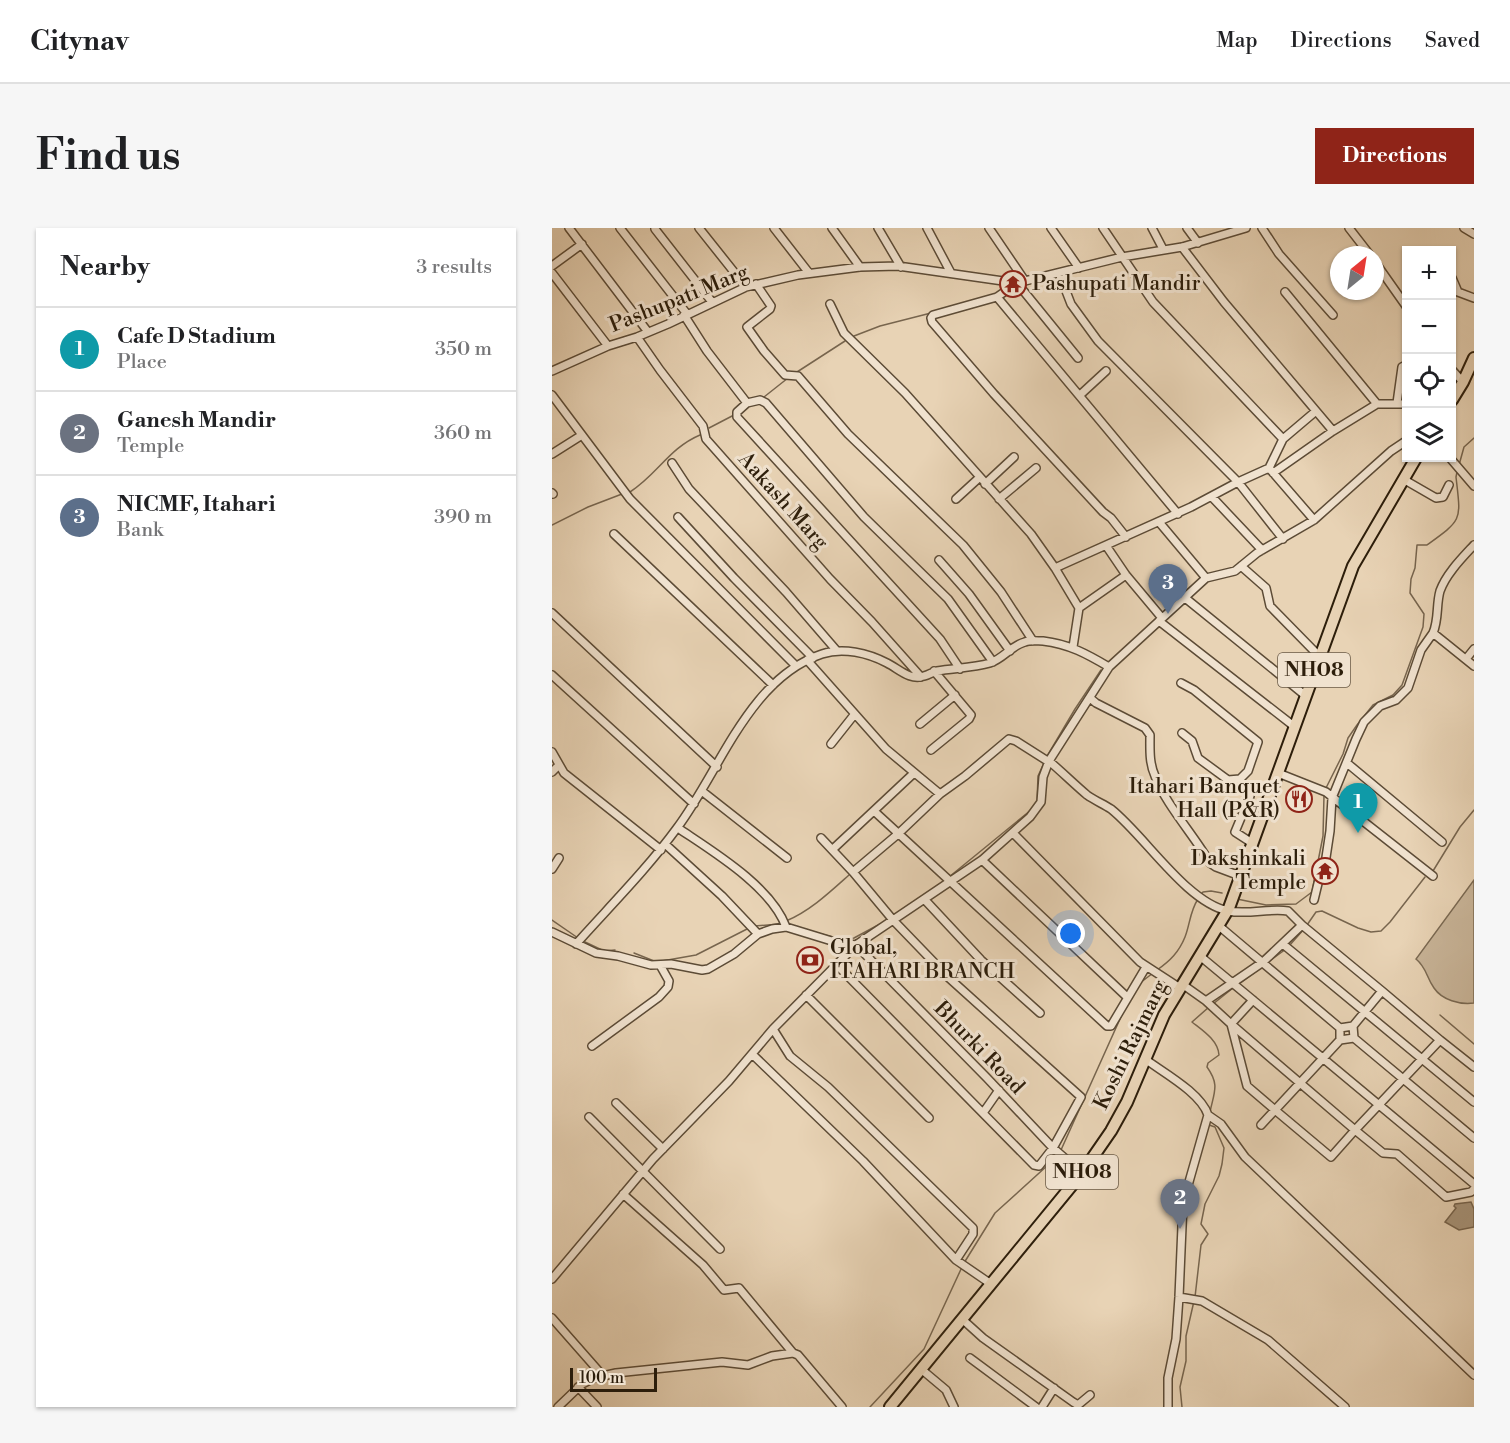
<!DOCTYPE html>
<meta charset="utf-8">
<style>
body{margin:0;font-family:"Libre Bodoni",serif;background:#f6f6f6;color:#202124}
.controls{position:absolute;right:18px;top:18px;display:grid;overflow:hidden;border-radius:0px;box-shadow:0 2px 4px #0004}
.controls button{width:54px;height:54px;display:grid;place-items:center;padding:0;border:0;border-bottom:2px solid #e0e0e0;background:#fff;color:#202124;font:30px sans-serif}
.compass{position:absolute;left:778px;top:18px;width:54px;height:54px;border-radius:50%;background:#fff;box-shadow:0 2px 4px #0004;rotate:30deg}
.scale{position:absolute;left:18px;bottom:15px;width:87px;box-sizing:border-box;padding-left:6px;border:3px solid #2d1e0b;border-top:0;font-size:16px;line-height:21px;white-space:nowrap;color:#2d1e0b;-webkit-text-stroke:4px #f0e2cf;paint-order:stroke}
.you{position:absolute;left:519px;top:706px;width:21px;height:21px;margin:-15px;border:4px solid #fff;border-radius:50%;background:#1a73e8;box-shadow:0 0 0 9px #1a73e833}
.badge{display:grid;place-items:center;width:39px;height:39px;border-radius:50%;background:#8f2418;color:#fff;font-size:20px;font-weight:700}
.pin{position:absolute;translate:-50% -50px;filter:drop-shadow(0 2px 3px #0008)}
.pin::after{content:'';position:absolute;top:32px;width:21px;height:18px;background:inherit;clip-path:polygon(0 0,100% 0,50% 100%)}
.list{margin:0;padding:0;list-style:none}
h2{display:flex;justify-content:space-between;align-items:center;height:78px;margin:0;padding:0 24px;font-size:26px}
h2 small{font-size:20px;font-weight:400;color:#757577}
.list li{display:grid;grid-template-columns:39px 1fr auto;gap:18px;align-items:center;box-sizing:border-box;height:84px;padding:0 24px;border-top:2px solid #e0e0e0}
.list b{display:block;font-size:22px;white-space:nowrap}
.list p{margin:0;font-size:20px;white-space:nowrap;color:#757577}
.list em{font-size:20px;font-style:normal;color:#757577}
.icon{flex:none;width:33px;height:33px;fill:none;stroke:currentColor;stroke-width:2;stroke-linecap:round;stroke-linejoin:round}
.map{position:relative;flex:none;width:922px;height:1179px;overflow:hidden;border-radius:0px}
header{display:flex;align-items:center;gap:36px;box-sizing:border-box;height:84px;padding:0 30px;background:#fff;border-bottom:2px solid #e0e0e0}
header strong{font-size:28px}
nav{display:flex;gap:33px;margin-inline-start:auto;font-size:21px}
.intro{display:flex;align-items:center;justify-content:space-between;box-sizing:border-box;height:144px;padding:0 36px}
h1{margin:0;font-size:42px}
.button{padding:15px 27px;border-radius:0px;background:#8f2418;color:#fff;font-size:21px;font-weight:700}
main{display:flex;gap:36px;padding:0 36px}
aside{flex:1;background:#fff;border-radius:0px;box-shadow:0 2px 4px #0004}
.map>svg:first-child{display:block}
</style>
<header>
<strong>Citynav</strong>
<nav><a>Map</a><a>Directions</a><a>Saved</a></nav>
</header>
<div class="intro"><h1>Find us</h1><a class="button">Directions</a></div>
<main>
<aside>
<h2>Nearby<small>3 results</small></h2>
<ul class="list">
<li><span class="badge" style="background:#0f9aa8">1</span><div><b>Cafe D Stadium</b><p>Place</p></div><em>350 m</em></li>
<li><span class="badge" style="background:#6b7280">2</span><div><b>Ganesh Mandir</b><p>Temple</p></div><em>360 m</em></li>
<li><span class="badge" style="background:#5c6f8a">3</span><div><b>NICMF, Itahari</b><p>Bank</p></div><em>390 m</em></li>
</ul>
</aside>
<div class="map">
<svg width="922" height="1179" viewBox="0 0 922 1179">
<rect width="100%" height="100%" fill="#e8d3b5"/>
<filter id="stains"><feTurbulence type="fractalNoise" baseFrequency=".00333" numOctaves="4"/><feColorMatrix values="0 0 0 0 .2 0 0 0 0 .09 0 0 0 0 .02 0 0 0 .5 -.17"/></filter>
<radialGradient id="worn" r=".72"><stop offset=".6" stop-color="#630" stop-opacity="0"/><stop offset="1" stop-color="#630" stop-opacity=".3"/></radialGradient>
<!-- green -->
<path fill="#c8b498" stroke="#7a6952" stroke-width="1.5" d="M922 652V775C908 777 890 772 882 760 874 749 875 740 864 731Z"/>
<!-- water -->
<path fill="#a8957b" stroke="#77654e" stroke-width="1.5" d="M919 974 922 981V999L907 1002 893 994 904 980 902 978 903 976Z"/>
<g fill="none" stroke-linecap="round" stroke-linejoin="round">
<!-- stream -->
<path stroke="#77654e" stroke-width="1.5" d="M302 108 328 98 379 85
M245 144 293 113
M212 169 236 150
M157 200 182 187
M907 237 912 219 922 210
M78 264C105 247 117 220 148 207
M0 297 36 279 70 266
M494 530 523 481 549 442
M773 562 791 526 796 510 805 497 821 477 841 467 850 457 871 399 872 386 858 365 859 351 863 340 865 317H875C911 291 909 293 904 249L905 244
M485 574 486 548 492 535
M881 643 908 599 922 582
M397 649 479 582
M376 664 390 655
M648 667 651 664 659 663 670 665
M685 671 714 677 744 676 760 664 771 608 772 567
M0 692 26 710
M234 693C258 683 278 664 297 647
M755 697 764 684 770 683 806 700 819 704 829 703 838 694 873 649
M202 698 228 696
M258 703 288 711
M292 712 302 710 328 696
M33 714 52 723 63 722
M737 718 752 701
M82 725 102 733
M110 733 144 727 197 700
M716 734 734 721
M605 742C618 733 627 724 633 709 638 696 638 683 646 671
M588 755 601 745
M687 756 710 739
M661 776 681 760
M657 779 640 794C650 802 666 812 667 827L656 835 655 839C668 857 662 864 658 884
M888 787 922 816
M509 922 572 782
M412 1035 443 985 507 927
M643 1069 649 1017 656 1006 649 996 653 976 667 948 670 936 672 920 663 899 657 897
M318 1179 372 1121 410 1039
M630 1179 628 1159 634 1133V1108L642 1073"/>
<defs>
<path id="minor" d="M17 0 96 104
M68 0 135 86
M147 0 194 59
M222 0 257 45
M280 0 308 39
M326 0 349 39
M375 0 399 45
M437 0 473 53
M499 0 527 40
M551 0 601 74 731 211 764 183
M600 0 611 21
M635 0 646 15
M710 0 727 26 781 87
M797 0 818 27
M912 0 922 6
M103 1 160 74
M630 19 672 74 781 203
M823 34 854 78
M0 38 30 16
M0 45 56 118
M507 45 519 76 546 113 686 254 731 311
M900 50 906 64 922 70
M204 56 219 78 218 81 195 99 212 123 233 147 246 148 296 206 411 317 449 364 481 413
M733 64 825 176
M445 69 626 286
M278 76 292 105 353 165 387 203 479 306 503 340 527 380 521 419
M132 87 155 123 195 175 208 172 214 175 312 289 396 371 441 434
M85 109 108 142 151 198 154 211 278 351 320 394 369 449
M526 130 465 55 445 69 381 87 379 90 380 94 442 166 551 284 559 290 574 309
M900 142 911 154
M0 143 56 118 85 109 116 96 194 59 246 47 308 39 346 38 465 55 570 29 630 19 694 0
M0 167 78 271 243 437
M528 167 554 143
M195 175 185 184V189L388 411 408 441
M845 175 850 139 854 137
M731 211 717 240 762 292
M0 226 30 207
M898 230 922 258
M120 235 137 261 234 364 285 423
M721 245 781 203 825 176H854
M851 251 884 270 891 269 897 257
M433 256 462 229
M0 265 1 266
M660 269 710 322
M404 271 428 249
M447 271 484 240
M126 289 182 350 261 430
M607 294 654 350
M62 306 221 457
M555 319 574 347 610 390
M387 332 417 366 458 423
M689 338 714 360 718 378 767 428
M503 340 639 279 686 254 717 240
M632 369 754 468
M527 380 574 347
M0 385 165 539
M607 393 743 499
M881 405C887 391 884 377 888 363 894 346 910 330 922 317
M914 431 922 421
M255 432 334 521 388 566 413 548 457 511 464 513 497 534
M0 447 142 576
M629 455 642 462 706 514 696 543 688 551
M538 470 544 475 593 500 598 507C598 521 597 535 603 548 614 577 642 607 658 635L664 639 688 648
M368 496 403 467
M630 505 640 513 646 530 676 552 688 551 698 568 683 604 700 615
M279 516 302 487
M379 522 417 491 419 487 382 443
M0 524 12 545 109 622
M497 533C510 544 522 556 535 567 542 572 551 576 559 581 593 608 634 674 676 683 696 687 717 680 736 683L750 697
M795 535 890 614
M0 544 7 537
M726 545 774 564 881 648
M151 564 235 630
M322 583 555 798H559L594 739
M126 600C160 623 219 658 234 699
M461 605 588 734 628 760
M269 610 301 644 341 692 397 750 529 869 501 920 487 938 482 937 285 737
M113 616 170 668 206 706
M281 621 362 545
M430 632 575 769
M0 641 7 630
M301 644 346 606 388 566
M373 672 429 732 488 785
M762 672 769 643 773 636 778 603 780 570 804 511 812 494 828 478 844 472 856 460 869 422 881 405 922 438
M667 698 788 800
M0 704 44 725 66 728 99 737 119 736 150 742 156 741 182 726 206 706 220 701 234 699 283 714 304 717 435 850 501 920 530 945
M24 716C58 678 95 641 125 600 168 543 197 450 270 426 291 419 316 425 335 435 347 441 358 453 372 448 377 447 380 444 385 443 402 440 421 440 438 435 451 431 460 417 473 414 478 412 485 413 491 413 517 416 535 426 557 439
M732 717 922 874
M648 728 922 956
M630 756 654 773 679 796 695 858 723 882 788 812 802 810 922 910
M254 767 377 890
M701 772 679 796 803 902 779 929 723 882 709 897
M654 773 711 734 750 697 830 763
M801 798 830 763 888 812
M221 801 238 828 276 859 421 1000V1006L404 1032
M788 812V800L801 798 802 810
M40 818 107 769 116 759 117 753 108 737
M200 826 311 933 404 1032 439 1056
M593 831C612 845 649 865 656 887L631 975 627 1069 624 1111 616 1150V1179
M922 839 888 812 803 902 831 925 845 926 894 969 919 964 922 961
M64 875 111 921
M431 885 447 862
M656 887 669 896 693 929 922 1147
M37 889 168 1021
M71 966 151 1037 172 1062 187 1060 241 1125
M0 1051 101 931 177 853 221 801 304 717 430 632 478 589 489 574 491 549 497 533 557 439 654 350 683 343 705 325 762 292 839 223 854 213
M627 1069 650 1073 716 1112 793 1179
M0 1090 51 1148
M410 1091 431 1110 521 1174 526 1177 538 1167
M418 1130 484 1179
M369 1141 394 1162 402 1179
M26 1159 45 1179
M6 1179 30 1156 42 1150 64 1145 170 1134 196 1137 220 1128 241 1125 246 1127 290 1179
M490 1179 502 1160"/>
<path id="primary" d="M900 172 911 154 922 130
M338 1179 530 945 559 903 575 874 612 787 677 680 801 338 864 230"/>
</defs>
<!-- minor casing -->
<use href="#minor" stroke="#5c4b36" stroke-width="10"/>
<!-- primary casing -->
<use href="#primary" stroke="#2d1e0b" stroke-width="14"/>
<!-- minor -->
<use href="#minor" stroke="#f0e2cf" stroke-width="7"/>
<!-- primary -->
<use href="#primary" stroke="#e8d3b5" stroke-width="10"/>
</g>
<!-- icons -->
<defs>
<symbol id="temple-ring" viewBox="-11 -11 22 22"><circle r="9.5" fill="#f0e2cf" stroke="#8f2418" stroke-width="1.5"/><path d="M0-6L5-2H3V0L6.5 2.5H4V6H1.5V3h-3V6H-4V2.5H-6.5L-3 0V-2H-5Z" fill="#8f2418"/></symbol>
<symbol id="restaurant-ring" viewBox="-11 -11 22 22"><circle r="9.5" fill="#f0e2cf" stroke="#8f2418" stroke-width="1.5"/><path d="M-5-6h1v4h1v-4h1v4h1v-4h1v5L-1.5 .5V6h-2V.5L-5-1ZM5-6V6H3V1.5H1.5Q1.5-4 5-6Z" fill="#8f2418"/></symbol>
<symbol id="bank-ring" viewBox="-11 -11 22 22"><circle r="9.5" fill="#f0e2cf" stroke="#8f2418" stroke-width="1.5"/><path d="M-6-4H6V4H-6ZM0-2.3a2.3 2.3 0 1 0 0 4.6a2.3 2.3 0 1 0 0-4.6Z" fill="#8f2418"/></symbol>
</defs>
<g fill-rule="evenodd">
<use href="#temple-ring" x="446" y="41" width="30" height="30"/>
<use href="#restaurant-ring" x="732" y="556" width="30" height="30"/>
<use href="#temple-ring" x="758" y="628" width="30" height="30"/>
<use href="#bank-ring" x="243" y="717" width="30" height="30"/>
</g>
<g text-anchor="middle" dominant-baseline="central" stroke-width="6" stroke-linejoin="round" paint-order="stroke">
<!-- shield labels -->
<g fill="#f0e2cf" stroke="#685946" stroke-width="1.5">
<rect x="726" y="425" width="72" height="34" rx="4.5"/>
<rect x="494" y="927" width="72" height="34" rx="4.5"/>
</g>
<g font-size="20" font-weight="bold" fill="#2d1e0b">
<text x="762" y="442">NH08</text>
<text x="530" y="944">NH08</text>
</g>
<!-- poi labels -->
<g font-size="21" fill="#2d1e0b" stroke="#f0e2cf" text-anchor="start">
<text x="480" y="56">Pashupati Mandir</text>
<text x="728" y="559" text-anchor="end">Itahari Banquet<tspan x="728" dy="24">Hall (P&amp;R)</tspan></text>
<text x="754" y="631" text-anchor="end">Dakshinkali<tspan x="754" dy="24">Temple</tspan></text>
<text x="278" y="720">Global,<tspan x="278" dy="24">ITAHARI BRANCH</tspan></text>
</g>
<!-- street labels -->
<g font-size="21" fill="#2d1e0b" stroke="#f0e2cf">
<text transform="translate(127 71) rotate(-22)">Pashupati Marg</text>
<text transform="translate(231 273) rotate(48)">Aakash Marg</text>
<text transform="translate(579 817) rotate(-64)">Koshi Rajmarg</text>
<text transform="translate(427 820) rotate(46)">Bhurki Road</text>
</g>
</g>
<rect width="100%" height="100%" filter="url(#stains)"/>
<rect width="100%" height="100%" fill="url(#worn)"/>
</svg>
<div class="controls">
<button>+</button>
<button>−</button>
<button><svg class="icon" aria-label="locate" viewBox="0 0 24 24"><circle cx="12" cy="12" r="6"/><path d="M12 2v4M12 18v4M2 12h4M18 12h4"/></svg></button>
<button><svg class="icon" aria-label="layers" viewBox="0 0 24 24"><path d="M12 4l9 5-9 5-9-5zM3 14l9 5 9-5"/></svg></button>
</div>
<svg class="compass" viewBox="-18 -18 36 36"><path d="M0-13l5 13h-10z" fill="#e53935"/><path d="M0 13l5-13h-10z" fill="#757577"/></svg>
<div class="scale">100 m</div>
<div class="you"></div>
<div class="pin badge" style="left:806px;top:605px;background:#0f9aa8">1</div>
<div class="pin badge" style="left:628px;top:1001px;background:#6b7280">2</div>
<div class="pin badge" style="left:616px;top:386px;background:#5c6f8a">3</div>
</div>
</main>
